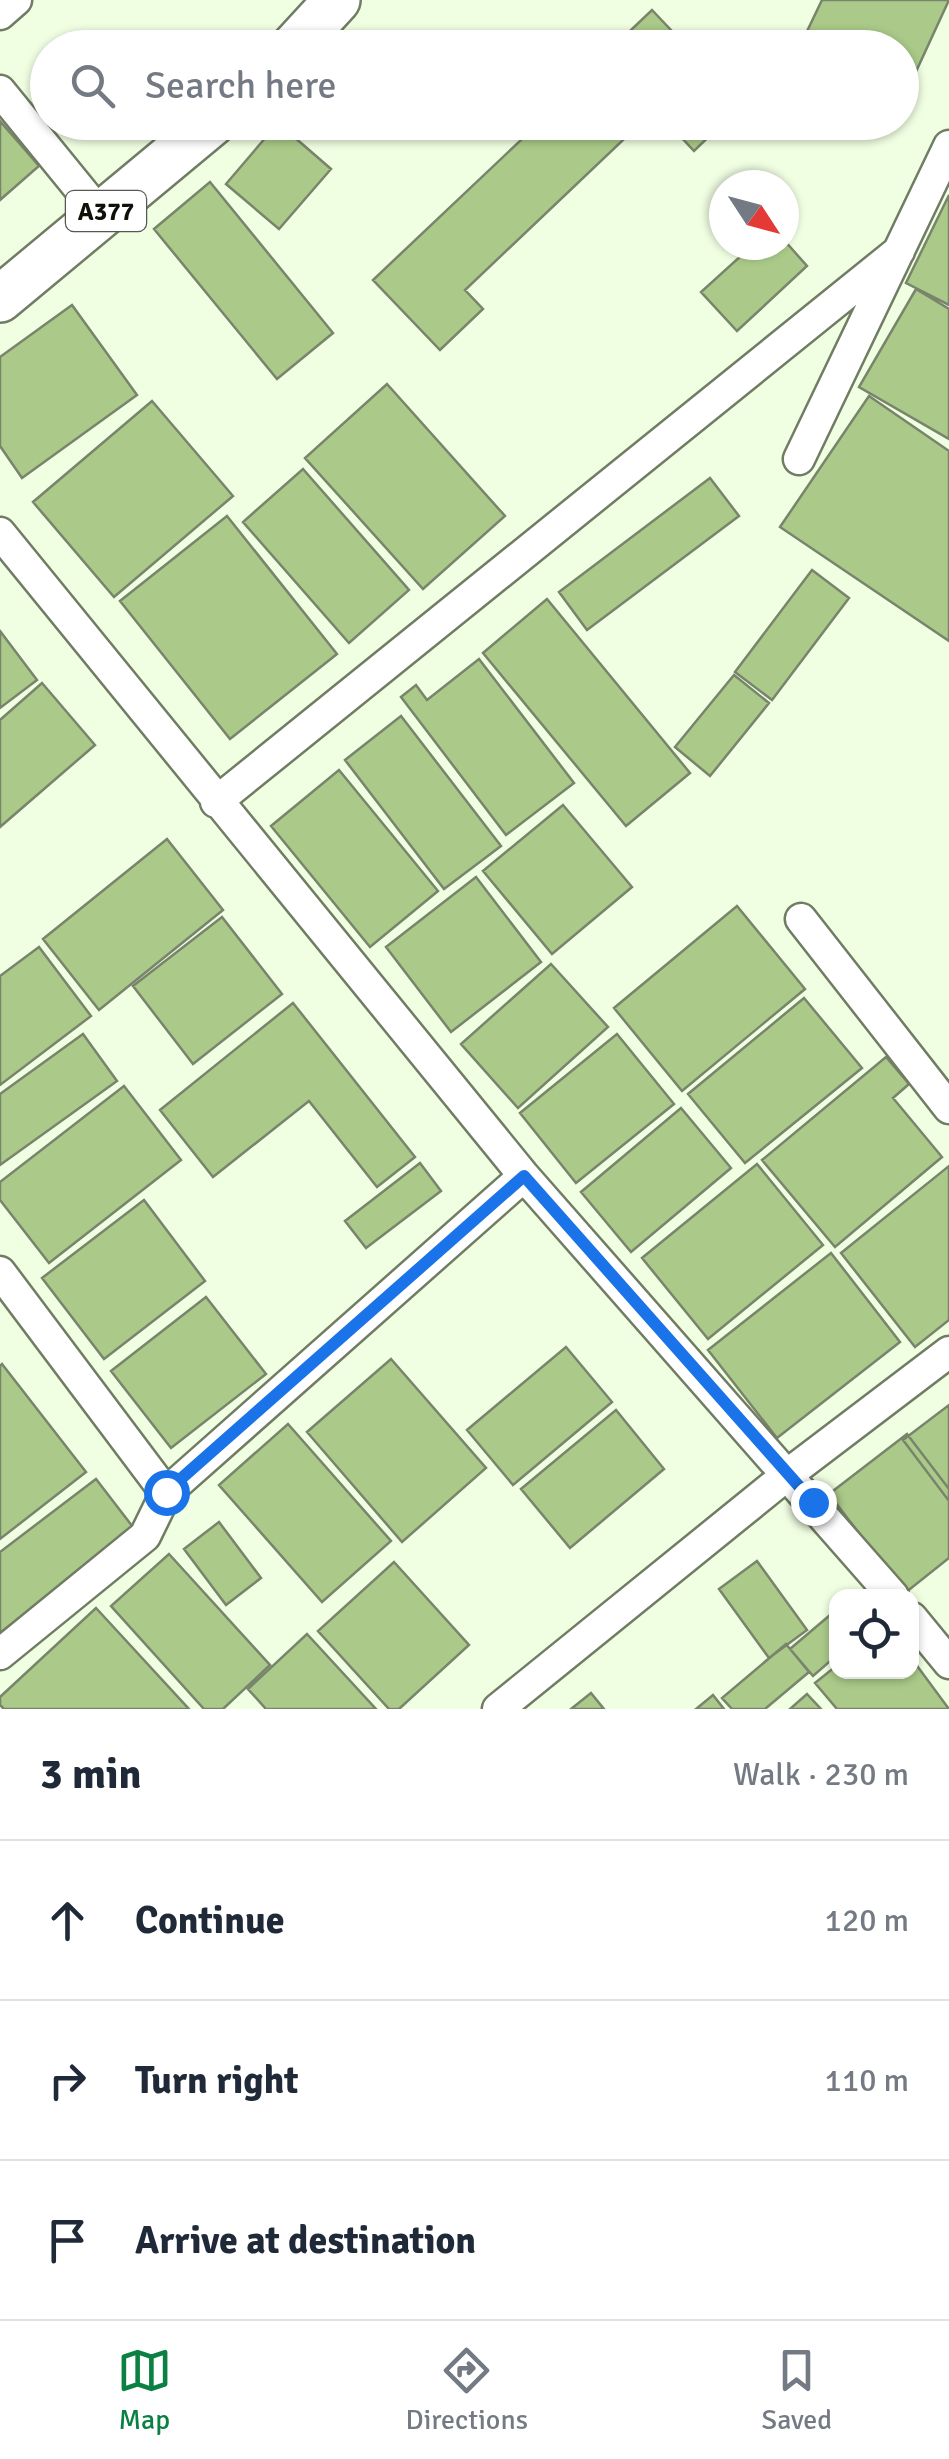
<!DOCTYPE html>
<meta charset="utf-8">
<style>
body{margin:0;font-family:Signika,sans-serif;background:#f2f2f3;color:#1f2937}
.controls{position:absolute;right:30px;bottom:30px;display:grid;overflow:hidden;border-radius:20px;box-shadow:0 2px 8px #0004}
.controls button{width:90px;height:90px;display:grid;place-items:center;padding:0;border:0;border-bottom:2px solid #e0e1e3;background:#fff;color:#1f2937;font:50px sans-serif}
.compass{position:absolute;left:709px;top:170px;width:90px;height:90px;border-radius:50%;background:#fff;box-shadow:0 2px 8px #0004;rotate:126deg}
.stop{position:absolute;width:30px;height:30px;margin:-22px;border:8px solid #1a73e8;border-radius:50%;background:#fff}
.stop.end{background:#1a73e8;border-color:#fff;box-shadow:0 2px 10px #0008}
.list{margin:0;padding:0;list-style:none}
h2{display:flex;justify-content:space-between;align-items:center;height:130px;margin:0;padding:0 40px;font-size:42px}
h2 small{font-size:32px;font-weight:400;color:#747a83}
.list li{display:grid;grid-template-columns:65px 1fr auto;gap:30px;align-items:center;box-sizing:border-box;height:160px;padding:0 40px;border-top:2px solid #e0e1e3}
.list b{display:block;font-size:38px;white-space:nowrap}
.list em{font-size:32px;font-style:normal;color:#747a83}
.icon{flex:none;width:55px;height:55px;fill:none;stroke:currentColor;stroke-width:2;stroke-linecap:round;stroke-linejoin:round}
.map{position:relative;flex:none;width:949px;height:1709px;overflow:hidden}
.search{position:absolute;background:#fff;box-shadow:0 2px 8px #0004;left:30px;right:30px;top:30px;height:110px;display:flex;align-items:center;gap:25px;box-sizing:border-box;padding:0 35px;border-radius:55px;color:#747a83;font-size:38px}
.sheet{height:610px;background:#fff}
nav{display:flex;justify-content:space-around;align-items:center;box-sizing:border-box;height:140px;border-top:2px solid #e0e1e3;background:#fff;font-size:28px;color:#747a83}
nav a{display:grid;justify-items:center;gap:5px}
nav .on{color:#0b8043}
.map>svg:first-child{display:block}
</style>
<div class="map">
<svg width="949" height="1709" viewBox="0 0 949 1709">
<rect width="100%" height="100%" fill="#f0fee2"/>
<!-- building -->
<path fill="#abca89" stroke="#78846b" stroke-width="2.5" d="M822 0H949L902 102V48H799Z
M652 10 688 48H612Z
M0 121 39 166 0 200Z
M540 122H642L465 290 483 309 440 350 373 280Z
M667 122H724L694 151Z
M278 123 331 169 279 229 226 184Z
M210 182 333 333 277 379 154 229Z
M949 195V305L906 283Z
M784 240 807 266 737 331 701 292 753 245H784Z
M916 289 949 309V439L859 387Z
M72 305 137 395 22 478 0 446V357Z
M387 384 505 516 423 589 305 458Z
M869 396 949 451V641L780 527Z
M152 401 233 496 114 597 33 502Z
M303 469 409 590 349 643 243 522Z
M710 478 739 516 587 630 559 592Z
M227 516 337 654 230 739 120 601Z
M812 570 849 598 772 700 735 672Z
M547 599 690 773 626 826 483 653Z
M0 631 37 680 0 708Z
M479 659 574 783 506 835 401 697 416 685 427 700Z
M734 675 769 703 710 776 675 747Z
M42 683 95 745 0 827V720Z
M401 716 501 846 444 889 345 760Z
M339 770 438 891 370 947 271 826Z
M563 805 632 887 552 954 483 871Z
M167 839 223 910 99 1010 43 939Z
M476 877 541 962 451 1032 386 947Z
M737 906 805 989 682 1091 614 1008Z
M222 917 282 994 193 1064 133 986Z
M39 947 91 1016 0 1085V976Z
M551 964 608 1027 518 1108 461 1044Z
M804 998 862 1068 745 1163 688 1094Z
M293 1003 415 1157 377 1187 309 1101 213 1177 160 1110Z
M83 1034 117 1081 0 1165V1094Z
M617 1034 674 1104 576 1183 520 1113Z
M886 1057 909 1084 893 1098 942 1157 835 1247 762 1160Z
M124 1086 181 1160 49 1263 0 1200V1182Z
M681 1108 731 1168 631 1252 581 1192Z
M420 1163 441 1191 366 1248 345 1221Z
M757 1164 823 1245 708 1339 642 1258Z
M949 1166V1320L915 1347 841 1253Z
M144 1200 205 1281 104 1359 42 1278Z
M831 1253 900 1342 777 1438 708 1350Z
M206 1297 266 1374 171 1448 111 1371Z
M566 1347 612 1402 513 1485 467 1430Z
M391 1359 486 1468 402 1542 307 1432Z
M2 1364 86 1472 0 1539V1366Z
M949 1405V1501L903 1440Z
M616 1410 664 1469 570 1548 521 1489Z
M288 1424 391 1541 322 1602 219 1485Z
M907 1434 949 1489V1558L905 1593 829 1494Z
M96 1479 136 1531 0 1633V1552Z
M219 1522 261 1578 226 1605 184 1549Z
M169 1554 270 1665 223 1709H204L111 1606Z
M757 1561 807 1630 769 1658 719 1589Z
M394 1562 469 1645 399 1709H389L318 1631Z
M96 1608 189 1709H4L0 1705V1697Z
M836 1610V1656L813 1676 790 1649Z
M307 1634 376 1709H266L248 1689Z
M786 1644 809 1672 765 1709H732L722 1698Z
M912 1659 949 1709H837L815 1683 836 1666V1672H912Z
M591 1693 604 1709H571Z
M807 1694 821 1709H790Z
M713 1695 724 1709H696Z"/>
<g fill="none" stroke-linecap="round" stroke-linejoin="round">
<defs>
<path id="street" d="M0 14 16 0
M0 91 101 215
M799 459 949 146
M0 533 524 1176 893 1596
M216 802 899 251
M801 919 949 1108
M0 1272 166 1493
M912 1618 949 1663
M0 1654 145 1536 166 1493 524 1176
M498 1709 787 1475 949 1352"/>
<path id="primary" d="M293 48 337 0
M0 299 213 122"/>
</defs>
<!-- street casing -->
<use href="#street" stroke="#707c63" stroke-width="35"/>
<!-- primary casing -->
<use href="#primary" stroke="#707c63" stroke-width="50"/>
<!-- street -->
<use href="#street" stroke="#fff" stroke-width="30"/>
<!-- primary -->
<use href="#primary" stroke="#fff" stroke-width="45"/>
</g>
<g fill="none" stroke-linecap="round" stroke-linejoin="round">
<!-- route -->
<path stroke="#1a73e8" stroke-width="12" d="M166 1492 524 1176 813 1502"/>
</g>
<g text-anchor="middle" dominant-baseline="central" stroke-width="8" stroke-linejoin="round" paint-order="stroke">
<!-- shield labels -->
<rect fill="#fff" stroke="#565852" stroke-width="2.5" x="66" y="191" width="80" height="40" rx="8"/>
<g font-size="25" font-weight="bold" fill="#0d1108">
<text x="106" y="211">A377</text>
</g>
</g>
</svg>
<div class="controls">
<button><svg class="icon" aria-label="locate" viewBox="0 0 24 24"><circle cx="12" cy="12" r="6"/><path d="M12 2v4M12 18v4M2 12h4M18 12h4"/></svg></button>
</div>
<svg class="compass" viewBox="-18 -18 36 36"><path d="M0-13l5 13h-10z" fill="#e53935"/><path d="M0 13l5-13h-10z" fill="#747a83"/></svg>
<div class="stop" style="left:166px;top:1492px"></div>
<div class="stop end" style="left:813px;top:1502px"></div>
<div class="search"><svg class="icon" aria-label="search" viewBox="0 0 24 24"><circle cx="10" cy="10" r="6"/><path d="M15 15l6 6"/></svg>Search here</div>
</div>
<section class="sheet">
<h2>3 min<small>Walk · 230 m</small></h2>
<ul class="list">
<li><svg class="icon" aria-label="ahead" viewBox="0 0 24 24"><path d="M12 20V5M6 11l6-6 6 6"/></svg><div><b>Continue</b></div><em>120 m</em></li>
<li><svg class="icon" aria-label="right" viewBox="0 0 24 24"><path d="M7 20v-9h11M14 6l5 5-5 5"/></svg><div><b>Turn right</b></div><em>110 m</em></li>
<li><svg class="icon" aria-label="arrive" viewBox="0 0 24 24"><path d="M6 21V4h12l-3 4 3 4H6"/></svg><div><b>Arrive at destination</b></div></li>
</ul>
</section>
<nav>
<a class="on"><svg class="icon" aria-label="map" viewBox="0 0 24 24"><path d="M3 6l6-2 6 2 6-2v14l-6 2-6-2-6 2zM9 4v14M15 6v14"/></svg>Map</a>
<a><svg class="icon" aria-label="directions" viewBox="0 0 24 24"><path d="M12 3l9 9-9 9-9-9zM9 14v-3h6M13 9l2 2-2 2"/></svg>Directions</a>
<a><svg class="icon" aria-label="saved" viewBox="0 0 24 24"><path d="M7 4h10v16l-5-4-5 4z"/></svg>Saved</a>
</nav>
